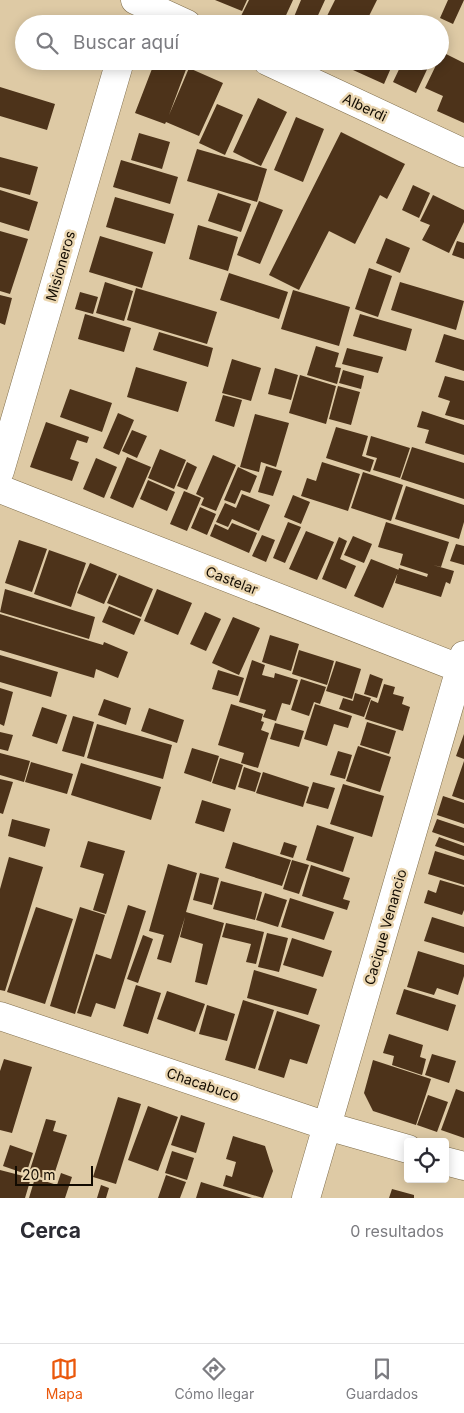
<!DOCTYPE html>
<html lang="es">
<meta charset="utf-8">
<style>
body{margin:0;font-family:Inter,sans-serif;background:#f7f7f7;color:#2b2b33}
.controls{position:absolute;right:15px;bottom:15px;display:grid;overflow:hidden;border-radius:5px;box-shadow:0 2px 12px #0003}
.controls button{width:45px;height:45px;display:grid;place-items:center;padding:0;border:0;border-bottom:1px solid #e1e1e2;background:#fff;color:#2b2b33;font:25px sans-serif}
.scale{position:absolute;left:15px;bottom:12px;width:78px;box-sizing:border-box;padding-left:5px;border:2px solid #120b01;border-top:0;font-size:14px;line-height:18px;white-space:nowrap;color:#120b01;-webkit-text-stroke:4px #ebd7b2;paint-order:stroke}
.list{margin:0;padding:0;list-style:none}
h2{display:flex;justify-content:space-between;align-items:center;height:65px;margin:0;padding:0 20px;font-size:21px}
h2 small{font-size:16px;font-weight:400;color:#7c7c81}
.icon{flex:none;width:28px;height:28px;fill:none;stroke:currentColor;stroke-width:2;stroke-linecap:round;stroke-linejoin:round}
.map{position:relative;flex:none;width:464px;height:1198px;overflow:hidden}
.search{position:absolute;background:#fff;box-shadow:0 2px 12px #0003;left:15px;right:15px;top:15px;height:55px;display:flex;align-items:center;gap:12px;box-sizing:border-box;padding:0 18px;border-radius:28px;color:#7c7c81;font-size:19px}
.sheet{height:145px;background:#fff}
nav{display:flex;justify-content:space-around;align-items:center;box-sizing:border-box;height:70px;border-top:1px solid #e1e1e2;background:#fff;font-size:14px;color:#7c7c81}
nav a{display:grid;justify-items:center;gap:2px}
nav .on{color:#ea580c}
.map>svg:first-child{display:block}
</style>
<div class="map">
<svg width="464" height="1198" viewBox="0 0 464 1198">
<rect width="100%" height="100%" fill="#decaa5"/>
<!-- building -->
<path fill="#4d331a" d="M215 0H247L242 11Z
M249 0H293L282 24H258L241 16Z
M301 0H325L314 24H291Z
M335 0H377L365 24H342L327 16Z
M448 0H464L453 24 440 18Z
M442 52 464 63V123L437 111 443 96 425 88 438 61H440Z
M155 61H182L188 64 169 115 189 68 223 83 199 136 166 122 165 124 135 113Z
M357 61H394L384 84 353 70Z
M403 61H431L416 93 393 82Z
M0 87 55 104 47 130 0 116Z
M258 98 287 112 261 166 233 152Z
M217 104 243 115 225 155 199 143Z
M296 117 324 129 303 182 274 170Z
M341 132 405 164 387 199 380 195 355 244 329 231 299 290 269 275Z
M139 133 170 142 162 169 131 160Z
M197 149 267 169 257 202 187 181Z
M0 157 38 167 30 195 0 187Z
M121 160 178 177 170 204 113 187Z
M413 185 430 193 419 218 402 210Z
M0 190 38 202 29 231 0 222Z
M218 193 251 204 241 232 208 221Z
M433 195 464 210V222L449 253 422 240 430 225 420 221Z
M115 197 174 214 165 244 106 227Z
M259 201 283 210 260 264 237 255Z
M198 225 238 237 228 271 189 259Z
M0 231 28 239 10 294 0 291Z
M100 236 153 252 142 288 89 272Z
M386 238 410 248 400 273 376 263Z
M457 241 464 243V259L452 255Z
M369 268 392 276 378 317 355 309Z
M229 273 288 292 279 319 220 300Z
M105 282 133 291 124 321 96 313Z
M400 282 464 301 456 330 391 310Z
M136 288 217 312 207 344 127 320Z
M293 290 350 307 339 346 281 329Z
M80 292 98 297 93 314 75 309Z
M0 295 12 298 5 325 0 323Z
M85 314 131 328 124 352 78 339Z
M360 314 412 329 406 351 353 336Z
M159 332 213 348 208 367 153 350Z
M444 334 464 340V371L435 362Z
M316 346 339 353 335 367 341 368 337 384 307 375Z
M347 348 383 357 378 373 342 364Z
M232 359 261 368 251 401 222 393Z
M136 367 187 382 178 412 127 397Z
M275 368 298 375 291 400 268 394Z
M343 370 364 376 361 389 339 383Z
M300 375 336 386 326 424 289 413Z
M445 376 464 381V420L445 415 450 401 438 397Z
M338 386 360 392 351 425 329 419Z
M70 389 112 403 102 432 60 417Z
M223 395 242 400 234 427 215 421Z
M422 411 464 425V455L425 443 429 430 417 427Z
M118 413 134 420 119 455 103 448Z
M255 414 289 423 276 467 261 462 259 472 240 467Z
M46 422 89 437 87 443 77 440 70 459 79 462 72 481 30 467Z
M336 427 368 436 362 456 374 460 370 472 326 458Z
M132 430 147 436 137 458 122 451Z
M371 436 410 448 400 478 373 470 377 458 366 455Z
M412 447 464 463V499L401 479Z
M160 449 186 460 174 489 148 478Z
M213 455 236 465 216 511 201 505 204 498 196 494Z
M127 457 151 467 133 508 110 498Z
M96 458 117 467 104 498 83 489Z
M187 462 197 467 187 490 177 486Z
M322 462 360 474 348 511 301 496 307 478 316 481Z
M266 466 282 471 273 496 258 492Z
M238 467 257 476 250 493 241 490 235 504 224 500Z
M363 472 403 485 391 521 351 508Z
M148 480 175 492 167 511 140 499Z
M406 486 464 505V522L459 539 395 519Z
M184 491 201 498 187 531 170 524Z
M242 494 270 505 259 531 232 519 228 527 216 522 225 503 236 508Z
M293 495 310 502 301 524 284 517Z
M200 507 216 514 207 535 191 528Z
M288 522 301 527 285 563 273 558Z
M386 522 449 542 441 567 433 565 454 571 450 584 446 582 441 597 395 583 399 568 427 577 428 574 400 565 403 554 378 547Z
M232 523 257 533 249 553 210 536 215 524 228 530Z
M306 531 334 542 317 580 289 569Z
M262 535 275 540 266 562 252 556Z
M353 536 372 544 364 563 344 555Z
M339 537 347 541 340 559 356 566 346 589 322 579Z
M19 540 47 549 32 592 5 583Z
M456 544 464 546V565L450 561Z
M49 550 86 563 71 607 34 594Z
M371 559 399 570 383 608 354 596Z
M90 563 117 574 104 604 77 593Z
M119 575 153 589 141 617 107 603Z
M5 589 95 617 89 639 0 612Z
M157 589 192 603 178 635 144 621Z
M109 606 141 619 134 635 102 622Z
M205 612 221 619 206 651 190 644Z
M0 614 103 645 104 642 128 652 118 678 96 669 94 678 0 650Z
M233 617 260 628 239 675 212 663Z
M270 635 299 644 291 671 262 662Z
M299 650 334 661 327 685 292 674Z
M0 655 58 672 51 697 0 682Z
M252 660 265 665 262 675 274 678 275 673 298 680 290 705 282 703 276 721 263 717 266 710 239 702Z
M336 661 361 669 352 699 326 691Z
M218 670 244 678 238 696 212 689Z
M370 674 383 679 377 698 364 694Z
M301 679 326 687 320 704 314 702 309 716 291 710Z
M384 684 395 687 393 694 404 697 402 704 410 707 403 731 365 719 371 700 378 703Z
M0 688 13 692 4 726 0 724Z
M355 693 371 698 364 717 339 709 343 698 353 701Z
M104 699 131 708 126 725 98 715Z
M231 704 263 714 261 721 264 722 261 730 269 733 258 768 241 763 244 753 218 745Z
M315 704 352 716 348 728 334 724 327 746 304 739Z
M42 707 67 715 57 744 32 736Z
M149 708 184 720 177 743 141 731Z
M73 716 94 722 84 757 62 751Z
M367 722 396 731 389 754 360 745Z
M275 723 304 731 299 747 270 739Z
M97 724 172 745 163 779 87 758Z
M0 732 13 735 8 751 0 749Z
M464 734V759L456 756Z
M358 746 391 757 380 792 346 781Z
M192 748 219 756 211 782 184 773Z
M338 751 352 755 345 779 330 775Z
M0 753 30 761 24 782 0 775Z
M220 758 243 765 235 790 212 783Z
M464 761V800L452 796Z
M31 762 73 774 67 794 25 782Z
M81 763 161 787 151 820 71 795Z
M244 767 261 773 255 792 238 787Z
M263 772 309 787 303 807 256 793Z
M0 779 13 782 3 814 0 813Z
M313 782 335 788 328 809 306 803Z
M343 784 384 796 372 837 330 824Z
M443 796 464 803V824L437 815Z
M202 800 231 809 224 832 195 823Z
M12 819 50 829 45 847 8 836Z
M437 819 464 828V843L432 832Z
M317 825 354 837 343 872 306 860Z
M439 837 464 846V856L435 846Z
M88 841 125 851 106 914 93 910 104 874 80 867Z
M233 842 291 860 282 886 225 868Z
M284 842 297 846 293 858 280 854Z
M435 851 464 860V885L428 874Z
M9 857 43 867 5 991 0 990V889Z
M292 860 309 865 299 894 283 889Z
M168 864 197 873 186 912 224 923 207 985 195 982 203 944 180 937 185 917 171 963 157 959 164 935 149 931Z
M311 865 350 878 343 899 350 901 347 910 302 896Z
M200 873 219 878 212 905 193 900Z
M440 880 464 887V910L462 915 424 903 428 890 436 893Z
M221 881 262 892 255 920 213 909Z
M265 893 287 900 278 927 256 920Z
M290 898 334 912 324 940 281 927Z
M128 905 146 911 115 1009 96 1003 91 1017 77 1013 96 954 111 959Z
M36 907 73 919 45 1004 7 992Z
M80 907 105 915 75 1014 50 1006Z
M432 917 464 927V953L424 941Z
M226 923 264 932 256 964 246 962 251 944 222 937Z
M267 933 288 938 279 972 258 967Z
M143 935 153 939 138 983 127 979Z
M292 938 332 951 323 977 283 965Z
M418 951 464 965V976L458 995 437 988 434 995 407 987Z
M254 970 317 989 308 1015 247 998Z
M136 985 161 993 148 1034 123 1026Z
M404 989 456 1005 448 1031 396 1014Z
M167 991 205 1004 195 1032 157 1019Z
M243 1000 274 1010 255 1069 225 1060Z
M207 1005 235 1014 227 1041 199 1034Z
M277 1011 320 1025 307 1064 290 1059 284 1078 258 1070Z
M389 1034 423 1045 420 1057 426 1059 422 1075 392 1065 394 1056 383 1053Z
M432 1054 456 1061 449 1083 425 1075Z
M4 1059 32 1067 12 1133 0 1130V1071Z
M373 1060 431 1079 416 1125 373 1111 364 1093Z
M456 1089 464 1092V1138L441 1130Z
M428 1095 448 1102 437 1132 417 1125Z
M118 1097 141 1104 116 1184 93 1177Z
M148 1106 178 1117 158 1171 128 1160Z
M181 1115 205 1123 196 1153 171 1145Z
M46 1119 56 1121 53 1131 67 1135 52 1181 29 1173Z
M233 1136 265 1146 273 1171 263 1198 223 1186 226 1175 232 1177 236 1162 226 1159Z
M10 1145 33 1153 26 1174 3 1166Z
M172 1151 194 1158 187 1180 165 1173Z
M0 1170 31 1178 25 1198H0Z
M61 1173 72 1177 65 1198H29L35 1178 57 1185Z
M166 1175 186 1182 180 1198H158Z
M201 1182 252 1198H196Z
M101 1185 109 1188 106 1198H97Z
M392 1189 414 1195V1198H389Z"/>
<g fill="none" stroke-linecap="round" stroke-linejoin="round">
<defs>
<path id="minor" d="M135 0 187 24
M267 61 464 153
M0 471 120 61
M0 489 464 670
M0 1016 327 1126 408 1149
M445 1161 464 1166
M306 1198 464 655"/>
</defs>
<!-- minor casing -->
<use href="#minor" stroke="#7f6d4b" stroke-width="29"/>
<!-- minor -->
<use href="#minor" stroke="#fff" stroke-width="28"/>
</g>
<g text-anchor="middle" dominant-baseline="central" stroke-width="5" stroke-linejoin="round" paint-order="stroke">
<!-- street labels -->
<g font-size="14" fill="#120b01" stroke="#ebd7b2">
<text transform="translate(365 107) rotate(25)">Alberdi</text>
<text transform="translate(60 266) rotate(-74)">Misioneros</text>
<text transform="translate(232 580) rotate(21)">Castelar</text>
<text transform="translate(385 927) rotate(-74)">Cacique Venancio</text>
<text transform="translate(203 1084) rotate(19)">Chacabuco</text>
</g>
</g>
</svg>
<div class="controls">
<button><svg class="icon" aria-label="locate" viewBox="0 0 24 24"><circle cx="12" cy="12" r="6"/><path d="M12 2v4M12 18v4M2 12h4M18 12h4"/></svg></button>
</div>
<div class="scale">20 m</div>
<div class="search"><svg class="icon" aria-label="search" viewBox="0 0 24 24"><circle cx="10" cy="10" r="6"/><path d="M15 15l6 6"/></svg>Buscar aquí</div>
</div>
<section class="sheet">
<h2>Cerca<small>0 resultados</small></h2>
<ul class="list">
</ul>
</section>
<nav>
<a class="on"><svg class="icon" aria-label="map" viewBox="0 0 24 24"><path d="M3 6l6-2 6 2 6-2v14l-6 2-6-2-6 2zM9 4v14M15 6v14"/></svg>Mapa</a>
<a><svg class="icon" aria-label="directions" viewBox="0 0 24 24"><path d="M12 3l9 9-9 9-9-9zM9 14v-3h6M13 9l2 2-2 2"/></svg>Cómo llegar</a>
<a><svg class="icon" aria-label="saved" viewBox="0 0 24 24"><path d="M7 4h10v16l-5-4-5 4z"/></svg>Guardados</a>
</nav>
